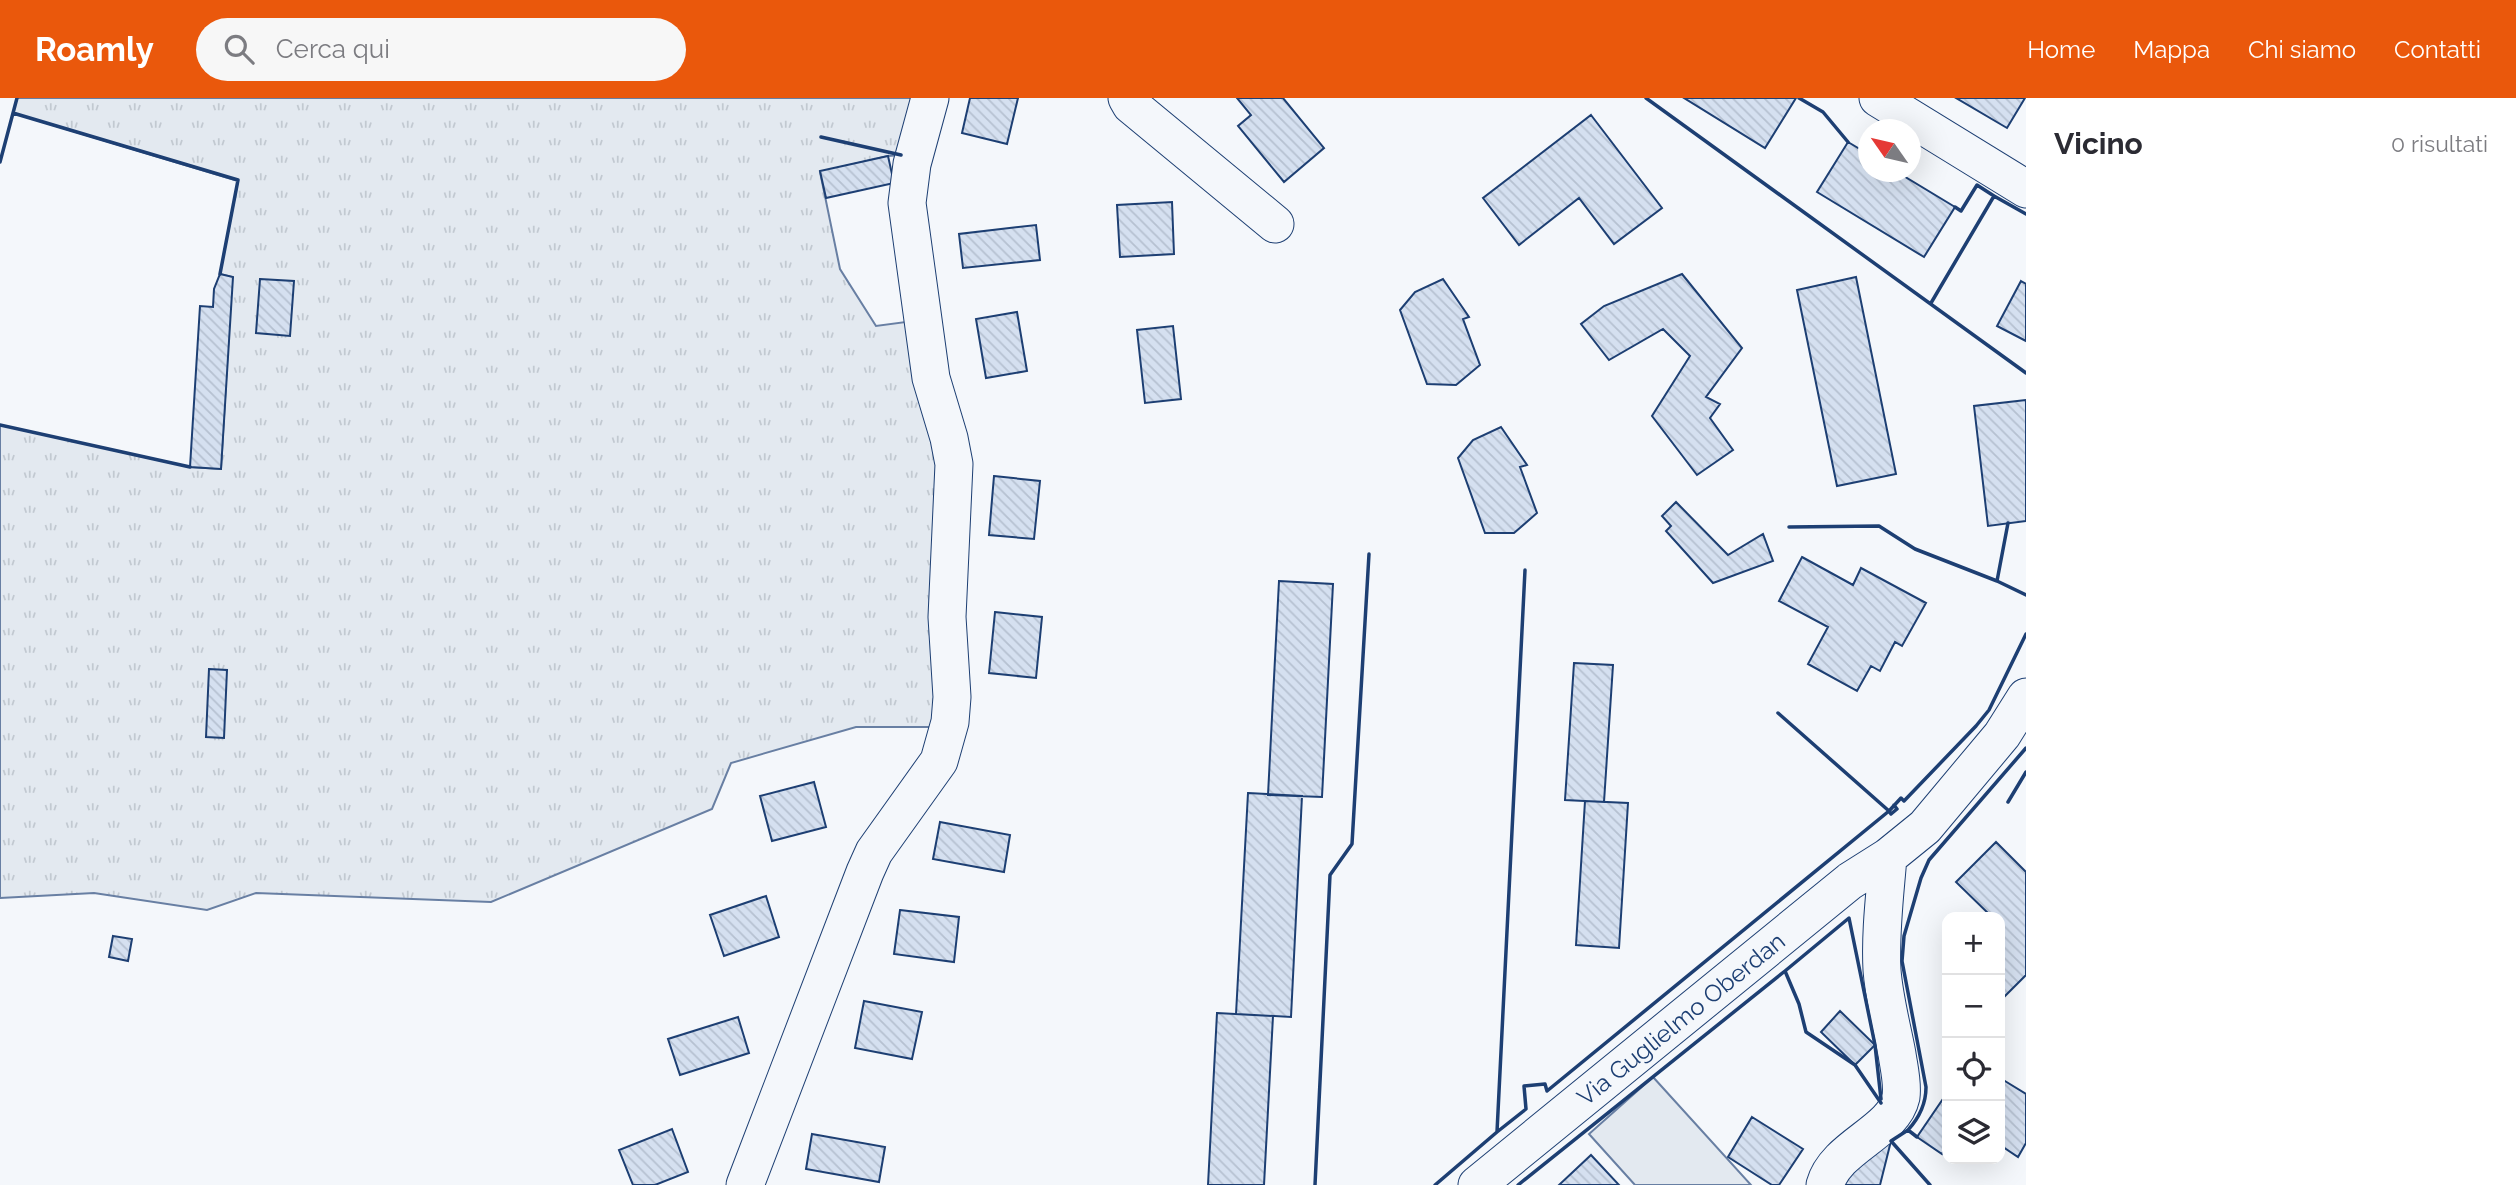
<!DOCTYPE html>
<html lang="it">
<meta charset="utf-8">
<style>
body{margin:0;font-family:Raleway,sans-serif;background:#f7f7f7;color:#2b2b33}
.controls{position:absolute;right:21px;bottom:21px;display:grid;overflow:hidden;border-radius:14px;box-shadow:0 7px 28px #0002}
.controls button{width:63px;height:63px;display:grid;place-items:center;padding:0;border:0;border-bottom:2px solid #e1e1e2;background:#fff;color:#2b2b33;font:35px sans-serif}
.compass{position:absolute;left:1858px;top:21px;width:63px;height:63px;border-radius:50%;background:#fff;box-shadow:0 7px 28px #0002;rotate:304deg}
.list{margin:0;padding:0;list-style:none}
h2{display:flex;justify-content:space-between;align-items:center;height:91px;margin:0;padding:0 28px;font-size:30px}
h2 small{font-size:23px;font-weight:400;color:#7c7c81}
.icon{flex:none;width:38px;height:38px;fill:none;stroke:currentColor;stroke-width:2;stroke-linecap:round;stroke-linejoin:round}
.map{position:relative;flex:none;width:2026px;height:1087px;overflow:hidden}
header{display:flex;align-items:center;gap:42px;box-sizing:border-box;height:98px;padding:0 35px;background:#ea580c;color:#fff}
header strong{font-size:33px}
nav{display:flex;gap:38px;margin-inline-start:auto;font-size:24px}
.search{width:490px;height:63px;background:#f7f7f7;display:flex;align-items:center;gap:18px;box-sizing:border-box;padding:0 24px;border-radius:38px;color:#7c7c81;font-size:26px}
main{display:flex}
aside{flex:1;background:#fff}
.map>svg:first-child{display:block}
</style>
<header>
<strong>Roamly</strong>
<div class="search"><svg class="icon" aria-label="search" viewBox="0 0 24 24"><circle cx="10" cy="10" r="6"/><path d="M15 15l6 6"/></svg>Cerca qui</div>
<nav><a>Home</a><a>Mappa</a><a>Chi siamo</a><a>Contatti</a></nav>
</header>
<main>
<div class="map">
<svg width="2026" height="1087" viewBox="0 0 2026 1087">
<defs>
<pattern id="grass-tufts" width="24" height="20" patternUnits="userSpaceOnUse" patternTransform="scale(1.75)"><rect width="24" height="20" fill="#e3e9f0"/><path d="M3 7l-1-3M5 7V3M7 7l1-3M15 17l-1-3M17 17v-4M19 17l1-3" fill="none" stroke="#c2c9d1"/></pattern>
<pattern id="building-back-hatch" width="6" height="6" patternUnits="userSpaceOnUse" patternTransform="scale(1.75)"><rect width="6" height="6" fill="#d5e0f0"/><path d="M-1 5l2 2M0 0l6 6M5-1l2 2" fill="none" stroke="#b6c1d1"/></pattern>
</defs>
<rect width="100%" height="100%" fill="#f4f7fb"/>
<!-- grass -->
<path fill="url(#grass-tufts)" stroke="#687fa3" stroke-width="2" d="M17 0H917L901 57 888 58 820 74 840 171 876 228 913 223 942 355 935 629H856L731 665 712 711 491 804 256 795 207 812 94 795 0 800V327L190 369 221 371 232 179 220 176 238 83 13 15Z"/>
<!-- pitch -->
<path fill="#e3e9f0" stroke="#687fa3" stroke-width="2" d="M1653 979 1751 1087H1635L1589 1036Z"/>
<!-- building -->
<path fill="url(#building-back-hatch)" stroke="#1d3f73" stroke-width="2" d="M970 0H1018L1007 46 962 35Z
M1237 0H1283L1324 50 1284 84 1238 28 1251 17Z
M1684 0H1796L1765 50Z
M1956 0H2025L2007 30Z
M1591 17 1662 110 1614 146 1579 100 1519 147 1483 100Z
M1848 44 1868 56V74H1897L1955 109 1924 159 1817 94Z
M888 58 894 85 826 100 820 73Z
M1172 104 1174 156 1120 159 1117 107Z
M1036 127 1040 162 963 170 959 136Z
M220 176 233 179 221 371 190 369 200 208 213 209 214 191Z
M1682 176 1742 250 1706 299 1720 306 1710 320 1733 352 1697 377 1652 318 1690 258 1663 231 1609 262 1581 226 1604 208Z
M1856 179 1896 376 1837 388 1797 192Z
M260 181 294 183 290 238 256 235Z
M1443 181 1469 219 1463 221 1480 267 1456 287 1427 286 1400 212 1415 194Z
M2021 183 2026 186V243L1997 228Z
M1017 214 1027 273 986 280 976 221Z
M1173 228 1181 301 1145 305 1137 232Z
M2026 302V423L1988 428 1974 308Z
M1501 329 1527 367 1520 369 1537 415 1514 435H1485L1458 360 1473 342Z
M994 378 1040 383 1034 441 989 437Z
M1676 404 1728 457 1763 436 1773 463 1713 485 1666 433 1671 428 1662 418Z
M1802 459 1853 487 1861 470 1926 505 1902 548 1895 544 1880 573 1871 568 1857 593 1808 566 1828 529 1779 503Z
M1279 483 1333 486 1322 699 1268 697Z
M995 514 1042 519 1036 580 989 575Z
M1574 565 1613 567 1604 704 1565 702Z
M209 571 227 572 224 640 206 639Z
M814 684 826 729 772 743 760 698Z
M1248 695 1302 698 1291 919 1236 916Z
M1585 703 1628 705 1619 850 1576 847Z
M940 724 1010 737 1004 774 933 761Z
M1996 744 2026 774V877L2000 903V819H1992L1956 784Z
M766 798 779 839 724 858 710 817Z
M900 812 959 819 954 864 894 856Z
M113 838 132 841 128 863 109 859Z
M864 903 922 914 912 961 855 950Z
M1840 913 1875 947 1855 967 1821 934Z
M1217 915 1273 918 1264 1087H1208Z
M738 919 749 955 680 977 668 941Z
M2000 980 2026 996V1045L2018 1059 2000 1047V1023L2002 1019 2000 1017Z
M1947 995V1048L1942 1056 1917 1039Z
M1752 1019 1803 1051 1779 1087H1772L1728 1059Z
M672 1031 688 1074 655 1087H633L619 1052Z
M812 1036 885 1049 879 1084 806 1071Z
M1891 1043 1880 1087H1841L1856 1065Z
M1591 1057 1619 1087H1559Z"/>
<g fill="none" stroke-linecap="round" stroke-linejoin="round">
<defs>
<path id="minor" d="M1127 0 1131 7 1275 126
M1878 0 2026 91
M745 1087 865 774 874 754 939 663 950 624 952 599 947 519 954 366 949 340 931 280 907 105 912 66 930 0
M1477 1087 1850 783 1888 759 1925 729 2002 637 2026 599
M1825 1087C1836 1048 1893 1035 1901 999 1903 985 1899 970 1897 956 1892 929 1884 900 1882 872 1880 834 1885 796 1888 759"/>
</defs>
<!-- minor casing -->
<use href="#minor" stroke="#1d3f73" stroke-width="39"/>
<!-- minor -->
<use href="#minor" stroke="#f4f7fb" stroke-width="37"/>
<!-- wall -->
<path stroke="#1d3f73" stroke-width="3.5" d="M1646 0 2026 275
M1799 0 1823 14 1848 44
M13 15 238 82 220 176
M821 39 901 57
M0 64 17 0
M1994 98 2026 116
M1931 205 1994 98 1977 87 1961 113 1955 109
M0 327 190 369
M1789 429 1879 428 1915 451 1997 483 2026 497
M1525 472 1497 1034 1526 1011 1524 988 1545 986 1547 993 1889 713 1891 716 1897 711 1894 707
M1997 483 2008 425
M1778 615 1889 713 1901 700 1904 703 1976 628 1989 612 2026 536
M2008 704 2026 674
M1785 873 1849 820 1875 947 1881 1001
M1908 1032 1891 1043 1930 1087
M1917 1039 1908 1032C1919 1020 1926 1006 1926 989L1902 863 1904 838 1921 780 1929 762 2026 650
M1315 1087 1330 777 1352 746 1369 456
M1435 1087 1497 1034
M1518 1087 1785 873 1799 906 1806 934 1855 967 1881 1005"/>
</g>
<g text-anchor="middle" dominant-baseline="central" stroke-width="5" stroke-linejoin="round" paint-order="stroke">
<!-- street labels -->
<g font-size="24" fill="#1d3f73" stroke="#f4f7fb">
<text transform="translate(1681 921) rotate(-39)">Via Guglielmo Oberdan</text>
</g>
</g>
</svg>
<div class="controls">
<button>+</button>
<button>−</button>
<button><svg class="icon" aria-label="locate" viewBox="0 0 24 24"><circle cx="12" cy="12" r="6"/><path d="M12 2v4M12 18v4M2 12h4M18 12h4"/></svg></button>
<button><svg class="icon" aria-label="layers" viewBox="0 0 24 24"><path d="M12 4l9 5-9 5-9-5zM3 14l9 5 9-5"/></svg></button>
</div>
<svg class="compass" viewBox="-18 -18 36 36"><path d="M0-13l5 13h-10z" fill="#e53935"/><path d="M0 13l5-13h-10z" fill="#7c7c81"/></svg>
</div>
<aside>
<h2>Vicino<small>0 risultati</small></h2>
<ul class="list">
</ul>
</aside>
</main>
